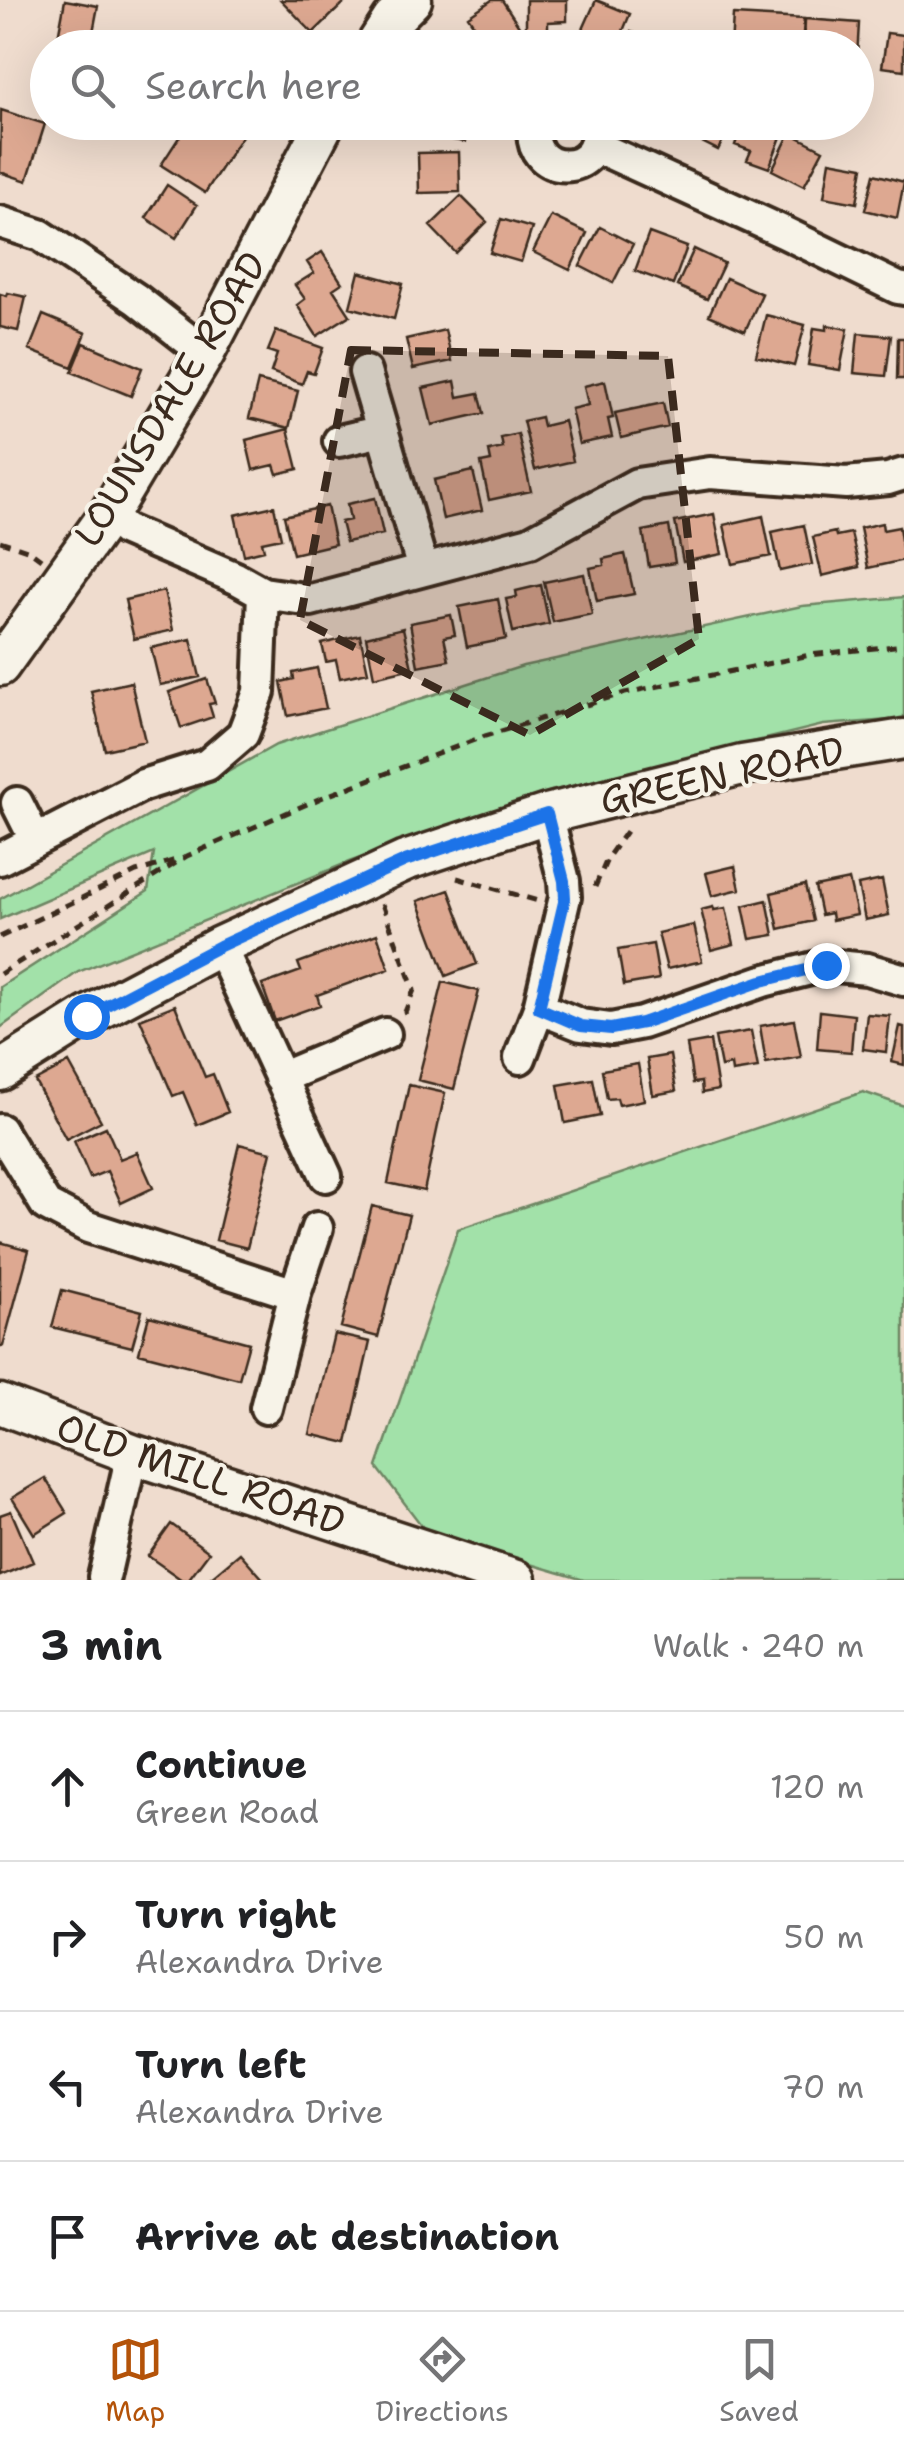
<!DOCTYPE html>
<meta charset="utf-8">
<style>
body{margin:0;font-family:"Shantell Sans",sans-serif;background:#f6f6f6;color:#202124}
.stop{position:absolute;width:30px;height:30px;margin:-22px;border:8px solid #1a73e8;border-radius:50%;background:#fff}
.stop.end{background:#1a73e8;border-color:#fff;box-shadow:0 2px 10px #0008}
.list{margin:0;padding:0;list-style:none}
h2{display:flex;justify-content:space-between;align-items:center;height:130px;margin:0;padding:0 40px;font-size:42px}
h2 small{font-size:32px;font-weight:400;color:#757577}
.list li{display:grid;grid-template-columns:65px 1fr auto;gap:30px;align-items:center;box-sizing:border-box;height:150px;padding:0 40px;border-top:2px solid #e0e0e0}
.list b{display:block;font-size:38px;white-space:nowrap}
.list p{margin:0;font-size:32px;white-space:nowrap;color:#757577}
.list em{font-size:32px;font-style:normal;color:#757577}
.icon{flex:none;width:55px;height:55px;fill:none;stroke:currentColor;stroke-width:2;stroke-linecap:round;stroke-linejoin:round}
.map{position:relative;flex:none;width:904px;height:1580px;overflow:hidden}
.search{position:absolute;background:#fff;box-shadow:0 10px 40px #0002;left:30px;right:30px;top:30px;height:110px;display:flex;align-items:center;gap:25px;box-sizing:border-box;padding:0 35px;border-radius:55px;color:#757577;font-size:38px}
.sheet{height:730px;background:#fff}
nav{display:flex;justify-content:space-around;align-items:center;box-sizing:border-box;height:140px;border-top:2px solid #e0e0e0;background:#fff;font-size:28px;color:#757577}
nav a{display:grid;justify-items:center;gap:5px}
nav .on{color:#b45309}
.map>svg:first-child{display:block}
</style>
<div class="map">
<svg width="904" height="1580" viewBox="0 0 904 1580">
<rect width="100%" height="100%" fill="#efdcce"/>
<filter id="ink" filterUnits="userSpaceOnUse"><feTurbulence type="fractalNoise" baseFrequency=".01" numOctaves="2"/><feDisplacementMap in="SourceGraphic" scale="20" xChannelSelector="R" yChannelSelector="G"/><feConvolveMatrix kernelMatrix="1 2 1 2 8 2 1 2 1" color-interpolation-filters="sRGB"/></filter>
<g filter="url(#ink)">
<!-- green -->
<path fill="#a2e1a9" stroke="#6e8664" stroke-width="2.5" d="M904 597V719L823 725 551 791 349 862 78 972 0 1028V987L148 891 154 853 0 919V899L276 745 523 666 802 606Z
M863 1092 904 1106V1580H584L428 1534 377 1467 458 1229Z"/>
<!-- building -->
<path fill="#dda891" stroke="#3b2a1e" stroke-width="2.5" d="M65 0 98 6 90 48H56Z
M281 0H347L313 33Z
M492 0H502L523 32 499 48H489L468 16Z
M526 0H567V21L548 22V31H526Z
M596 0 630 14 616 48H606L580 36Z
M733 15 804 19 802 48H731Z
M805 19 859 23 857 58 856 48H804Z
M631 31 661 48H622Z
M887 33 904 35V70L882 67Z
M1 110 45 124 27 181 0 172Z
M189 122H239L247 128 205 193 161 165Z
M428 122H469L465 142 425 135Z
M690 122H732L718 150 684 133Z
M743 122H766L784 129 769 168 747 160 751 151 735 145Z
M790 133 823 150 804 186 772 170Z
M459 152 460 192 419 193 418 153Z
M830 161 863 167 857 203 824 197Z
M874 174 904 182 897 218 865 210Z
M167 185 197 205 176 238 146 218Z
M461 196 487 222 456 253 430 226Z
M551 216 587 233 570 270 533 252Z
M501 219 532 228 521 262 490 253Z
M600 227 633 244 613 283 580 266Z
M649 233 687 247 673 285 635 271Z
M694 249 724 263 707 299 677 286Z
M322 252 342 283 333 289 350 315 317 336 297 305 305 299 295 285 314 273 307 262Z
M359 272 403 284 394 319 350 307Z
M726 278 762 294 745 331 709 315Z
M8 293 26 297 18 331 0 327V294L7 296Z
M43 315 86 333 72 367 29 350Z
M766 315 805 325 794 366 756 356Z
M827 325 848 329 840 370 808 365 814 328 827 330Z
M445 330 452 361 413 369 406 339Z
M276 331 323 348 314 373 307 371 302 384 271 372 277 354 268 351Z
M858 333 891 336 886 376 854 373Z
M898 338H904V379H897Z
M84 343 142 368 131 396 72 372Z
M258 381 298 391 289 428 249 418Z
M455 381 458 397 479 393 484 413 432 425 423 388Z
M605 381 613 418 608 419 612 437 579 444 571 409 588 405 584 386Z
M663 403 668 427 621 438 615 413Z
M541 417 543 426 564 421 573 461 535 470 523 421Z
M288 429 298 469 277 474 274 465 253 470 246 440Z
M518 434 531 491 489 500 481 463 491 461 489 451 503 448 501 438Z
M473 471 482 510 443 519 434 480Z
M375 498 383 534 346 542 341 522 350 520 347 504Z
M274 506 281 538 262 542 264 550 244 555 235 515Z
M327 506 335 544 293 554 284 516Z
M714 514 722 554 683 562 675 522Z
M763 516 771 556 733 564 724 525Z
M882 523 883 530 899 527 904 560 868 568 860 528Z
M804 525 812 564 780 571 772 532Z
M669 526 675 563 649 567 643 531Z
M835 532 836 536 851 533 859 567 822 576 813 537Z
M625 554 634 594 597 601 590 568 604 565 603 559Z
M584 574 592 614 553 622 544 582Z
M541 585 549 624 513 632 506 599 517 597 516 591Z
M164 591 173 630 134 639 125 600Z
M498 599 506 639 467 647 459 607Z
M451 615 455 635 444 637 449 660 418 666 410 623Z
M403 628 412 668 374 677 366 637Z
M360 635 368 672 340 678 336 660 326 662 322 644Z
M191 639 200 677 160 685 151 648Z
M317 668 326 708 288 716 281 682 294 679 293 673Z
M207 679 215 703 209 704 213 717 181 728 169 692Z
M131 682 145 741 105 750 91 691Z
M735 866 740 889 712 896 706 873Z
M849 880 857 915 832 920 831 913 821 915 815 887Z
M882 880 889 915 865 920 858 885Z
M805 885 813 921 779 929 771 893Z
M449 890 477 964 446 976 418 901Z
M767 900 774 935 750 939 743 906Z
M713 907 714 910 726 908 734 944 711 950 701 910Z
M694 925 702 961 667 969 658 933Z
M377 934 389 969 317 995 320 1005 275 1021 262 985 301 971 298 963Z
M653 944 659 979 624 985 618 950Z
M443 982 479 991 454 1089 418 1080Z
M175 1005 205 1077 213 1074 228 1112 197 1125 183 1092 173 1096 140 1019Z
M820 1011 854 1015 851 1052 817 1049Z
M867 1014 890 1016 886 1052 863 1049Z
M794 1020 801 1057 766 1063 760 1026Z
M900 1026 904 1027V1065L892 1062Z
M751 1031 758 1068 732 1072 731 1065 721 1067 715 1037Z
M710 1041 718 1090 702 1093 701 1082 693 1083 687 1045Z
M670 1055 676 1091 653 1095 647 1059Z
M69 1063 101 1121 66 1139 35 1081Z
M638 1064 644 1100 619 1105 617 1098 607 1099 602 1070Z
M593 1079 600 1116 565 1123 558 1085Z
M409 1085 445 1093 424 1191 388 1183Z
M106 1127 120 1159 137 1152 153 1188 121 1203 107 1171 90 1178 74 1141Z
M239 1144 271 1152 247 1248 216 1240Z
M372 1206 409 1215 378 1337 341 1327Z
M0 1242 29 1250 3 1346H0Z
M62 1290 142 1311 132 1347 52 1327Z
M149 1316 249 1343 239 1379 139 1353Z
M334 1334 370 1342 347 1443 310 1434Z
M45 1478 67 1513 34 1534 12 1498Z
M11 1511 33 1562 0 1576V1515Z
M171 1524 209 1552 188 1580H182L148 1556Z
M240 1553 264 1580H212L210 1578Z"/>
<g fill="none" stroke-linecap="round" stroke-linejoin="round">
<defs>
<path id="minor" d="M535 122C521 180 609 180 595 122
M595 146 783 232 898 288 904 289
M0 222 40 235 136 299 205 353
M365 372 423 569
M339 441 382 431
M108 515 125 530 236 578 263 593 311 600 530 542 637 484 710 473 846 483 888 479 904 474
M17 803 35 839
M0 859 143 785 207 765 243 734 259 692 263 593
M220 946 326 1176
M539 1008 581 1025 611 1029 642 1023 763 981 826 965 867 969 904 980
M520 1058 539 1008 565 897 564 881 547 814
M280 1078 385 1034
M0 1130 46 1205 88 1227 295 1294
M266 1408 295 1294 317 1228
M104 1577 132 1454"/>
<path id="tertiary" d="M374 48 392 20 412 0
M0 666 108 515 205 353 325 122
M0 1071 86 1017 220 946 405 861 547 814 742 765 904 739
M0 1404 132 1454 516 1580"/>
</defs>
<!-- minor casing -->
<use href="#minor" stroke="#3b2a1e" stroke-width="38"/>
<!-- tertiary casing -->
<use href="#tertiary" stroke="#3b2a1e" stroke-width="45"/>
<!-- path -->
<path stroke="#3b2a1e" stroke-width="5" stroke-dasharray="10 8" stroke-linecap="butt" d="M0 541 30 551 41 559
M457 878 538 901
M595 887 608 857 629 827
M382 904 414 990 405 1012 406 1015
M0 937 136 872 179 859
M0 974 187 856 321 798 485 736 625 693 810 655 904 645"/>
<!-- minor -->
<use href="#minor" stroke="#f7f3e8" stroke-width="30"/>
<!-- tertiary -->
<use href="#tertiary" stroke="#f7f3e8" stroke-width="38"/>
</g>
</g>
<g fill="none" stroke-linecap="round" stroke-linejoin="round" filter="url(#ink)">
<!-- route -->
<path stroke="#1a73e8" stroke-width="12" d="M86 1016 220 946 405 861 547 814 564 881 565 898 539 1008 581 1026 611 1029 642 1023 762 981 826 965"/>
</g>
<!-- marked area -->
<path fill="#3b2a1e" fill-opacity="0.2" stroke="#3b2a1e" stroke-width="8" stroke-dasharray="20 12" stroke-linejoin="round" d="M351 350 668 356 699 639 530 735 300 620Z"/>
<g text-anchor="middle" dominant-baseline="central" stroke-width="8" stroke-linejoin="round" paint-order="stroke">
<!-- street labels -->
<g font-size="38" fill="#3b2a1e" stroke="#f7f3e8">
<text transform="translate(170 399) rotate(-59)">LOUNSDALE ROAD</text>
<text transform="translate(722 775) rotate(-12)">GREEN ROAD</text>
<text transform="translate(201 1474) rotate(19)">OLD MILL ROAD</text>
</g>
</g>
</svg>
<div class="stop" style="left:86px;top:1016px"></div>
<div class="stop end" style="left:826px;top:965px"></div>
<div class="search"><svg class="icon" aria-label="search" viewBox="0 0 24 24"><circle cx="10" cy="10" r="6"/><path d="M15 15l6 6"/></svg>Search here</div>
</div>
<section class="sheet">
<h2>3 min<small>Walk · 240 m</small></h2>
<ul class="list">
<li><svg class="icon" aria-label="ahead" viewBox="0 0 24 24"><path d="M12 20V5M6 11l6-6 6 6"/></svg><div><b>Continue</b><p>Green Road</p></div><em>120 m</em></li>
<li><svg class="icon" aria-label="right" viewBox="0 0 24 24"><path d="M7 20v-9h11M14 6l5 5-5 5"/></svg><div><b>Turn right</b><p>Alexandra Drive</p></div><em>50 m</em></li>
<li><svg class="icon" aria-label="left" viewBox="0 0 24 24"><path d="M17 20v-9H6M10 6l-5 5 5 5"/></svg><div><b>Turn left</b><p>Alexandra Drive</p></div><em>70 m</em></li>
<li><svg class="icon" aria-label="arrive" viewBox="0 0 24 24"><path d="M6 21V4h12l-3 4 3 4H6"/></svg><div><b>Arrive at destination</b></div></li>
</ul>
</section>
<nav>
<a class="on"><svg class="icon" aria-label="map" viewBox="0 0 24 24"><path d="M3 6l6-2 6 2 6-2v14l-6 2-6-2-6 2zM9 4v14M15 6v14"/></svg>Map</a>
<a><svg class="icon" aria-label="directions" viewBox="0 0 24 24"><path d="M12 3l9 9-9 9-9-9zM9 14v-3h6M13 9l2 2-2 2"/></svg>Directions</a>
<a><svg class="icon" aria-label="saved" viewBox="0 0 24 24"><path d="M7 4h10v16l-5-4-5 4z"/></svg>Saved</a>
</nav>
